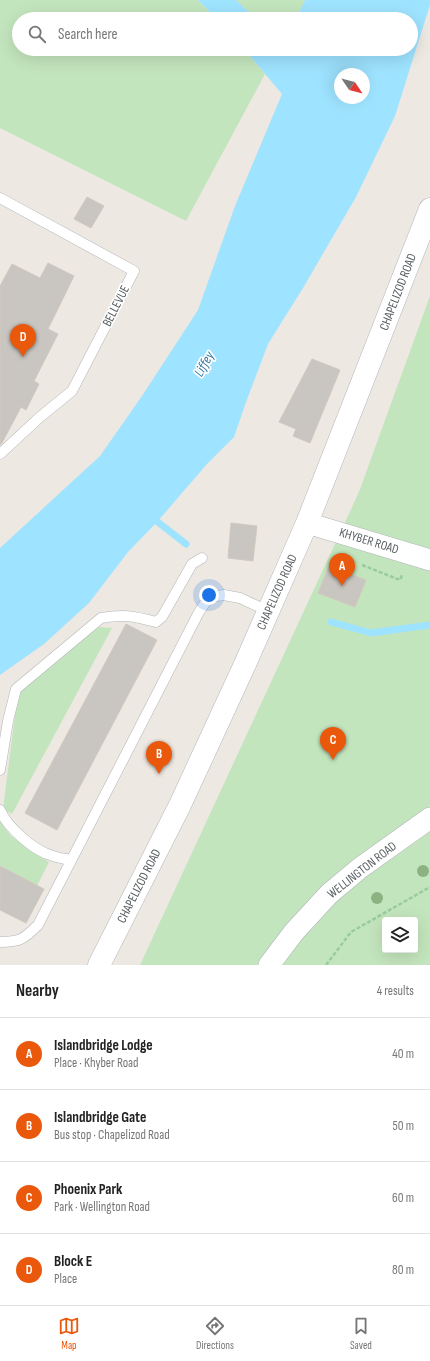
<!DOCTYPE html>
<meta charset="utf-8">
<style>
body{margin:0;font-family:"Sofia Sans Condensed",sans-serif;background:#f2f2f2;color:#222}
.controls{position:absolute;right:12px;bottom:12px;display:grid;overflow:hidden;border-radius:4px;box-shadow:0 4px 16px #0002}
.controls button{width:36px;height:36px;display:grid;place-items:center;padding:0;border:0;border-bottom:1px solid #e0e0e0;background:#fff;color:#222;font:20px sans-serif}
.compass{position:absolute;left:334px;top:68px;width:36px;height:36px;border-radius:50%;background:#fff;box-shadow:0 4px 16px #0002;rotate:125deg}
.you{position:absolute;left:209px;top:595px;width:14px;height:14px;margin:-10px;border:3px solid #fff;border-radius:50%;background:#1a73e8;box-shadow:0 0 0 6px #1a73e833}
.badge{display:grid;place-items:center;width:26px;height:26px;border-radius:50%;background:#ea580c;color:#fff;font-size:13px;font-weight:700}
.pin{position:absolute;translate:-50% -33px;filter:drop-shadow(0 1px 2px #0008)}
.pin::after{content:'';position:absolute;top:21px;width:14px;height:12px;background:inherit;clip-path:polygon(0 0,100% 0,50% 100%)}
.list{margin:0;padding:0;list-style:none}
h2{display:flex;justify-content:space-between;align-items:center;height:52px;margin:0;padding:0 16px;font-size:17px}
h2 small{font-size:13px;font-weight:400;color:#767676}
.list li{display:grid;grid-template-columns:26px 1fr auto;gap:12px;align-items:center;box-sizing:border-box;height:72px;padding:0 16px;border-top:1px solid #e0e0e0}
.list b{display:block;font-size:15px;white-space:nowrap}
.list p{margin:0;font-size:13px;white-space:nowrap;color:#767676}
.list em{font-size:13px;font-style:normal;color:#767676}
.icon{flex:none;width:22px;height:22px;fill:none;stroke:currentColor;stroke-width:2;stroke-linecap:round;stroke-linejoin:round}
.map{position:relative;flex:none;width:430px;height:965px;overflow:hidden}
.search{position:absolute;background:#fff;box-shadow:0 4px 16px #0002;left:12px;right:12px;top:12px;height:44px;display:flex;align-items:center;gap:10px;box-sizing:border-box;padding:0 14px;border-radius:22px;color:#767676;font-size:15px}
.sheet{height:340px;background:#fff}
nav{display:flex;justify-content:space-around;align-items:center;box-sizing:border-box;height:56px;border-top:1px solid #e0e0e0;background:#fff;font-size:11px;color:#767676}
nav a{display:grid;justify-items:center;gap:2px}
nav .on{color:#ea580c}
.map>svg:first-child{display:block}
</style>
<div class="map">
<svg width="430" height="965" viewBox="0 0 430 965">
<rect width="100%" height="100%" fill="#ede8e1"/>
<!-- green -->
<path fill="#c3e5bd" fill-rule="evenodd" d="M0 0H198L217 19H19V49H244L265 74 186 221 0 128Z
M236 0H305L296 19H256Z
M430 296V965H140L359 492ZM385 920H415V950H385Z
M99 627 112 628 12 814 3 809 18 692Z
M0 821 10 835 29 850 49 862 37 886 0 866Z"/>
<!-- water -->
<path fill="#9ee3ff" fill-rule="evenodd" d="M198 0H236L256 19H217Z
M305 0H430V5L395 116 356 197 303 288 268 344 246 402 234 437 207 464 157 522 128 552 89 603 44 644 0 675V548L100 456 142 396 198 310 235 206 282 94 244 49H411V19H296ZM340 74H364V98H340Z"/>
<g fill="none" stroke-linecap="round" stroke-linejoin="round">
<!-- stream -->
<path stroke="#9ee3ff" stroke-width="7" d="M150 516 186 544
M331 622 371 633 430 625"/>
</g>
<!-- building -->
<path fill="#c9c5c0" stroke="#d1c9bf" d="M87 197 104 206 91 228 74 219Z
M48 263 74 276 48 329 58 334 34 381 39 384 26 410 21 407 2 443 0 445V286L12 264 40 278Z
M312 359 340 370 310 443 293 436 296 429 279 422Z
M231 523 257 526 253 561 228 558Z
M329 566 366 580 355 607 318 593Z
M126 624 157 640 57 830 25 813Z
M0 866 44 889 26 923 0 910Z"/>
<g fill="none" stroke-linecap="round" stroke-linejoin="round">
<defs>
<path id="service" d="M0 198 134 271 72 391 40 417 0 454
M0 770 8 721 16 689 101 618C125 614 133 616 156 622L162 617 192 564 202 558
M0 810C8 828 34 851 53 856 59 858 65 859 71 860
M0 942C20 942 24 939 38 925L199 612 209 597 224 595 240 598 268 611"/>
<path id="minor" d="M307 523 430 560
M269 965 294 932 329 894 360 868 430 818"/>
<path id="secondary" d="M99 965 180 805 246 662 307 523 430 209"/>
</defs>
<!-- service casing -->
<use href="#service" stroke="#b2b5b9" stroke-width="11"/>
<!-- minor casing -->
<use href="#minor" stroke="#b2b5b9" stroke-width="22"/>
<!-- secondary casing -->
<use href="#secondary" stroke="#b3b7bc" stroke-width="23"/>
<!-- path -->
<path stroke="#99cb9f" stroke-width="2.5" stroke-dasharray="4 2" stroke-linecap="butt" d="M362 565 400 580 402 575
M326 965 351 932 430 887"/>
<!-- service -->
<use href="#service" stroke="#fff" stroke-width="10"/>
<!-- minor -->
<use href="#minor" stroke="#fff" stroke-width="21"/>
<!-- secondary -->
<use href="#secondary" stroke="#fff" stroke-width="22"/>
</g>
<!-- trees -->
<g fill="#8cb282">
<circle cx="423" cy="871" r="6"/>
<circle cx="377" cy="898" r="6"/>
</g>
<g text-anchor="middle" dominant-baseline="central" stroke-width="3.5" stroke-linejoin="round" paint-order="stroke">
<!-- street labels -->
<g font-size="13" fill="#595f62" stroke="#fff">
<text transform="translate(398 292) rotate(-69)">CHAPELIZOD ROAD</text>
<text transform="translate(116 306) rotate(-63)">BELLEVUE</text>
<text transform="translate(369 541) rotate(17)">KHYBER ROAD</text>
<text transform="translate(277 592) rotate(-66)">CHAPELIZOD ROAD</text>
<text transform="translate(362 870) rotate(-38)">WELLINGTON ROAD</text>
<text transform="translate(139 886) rotate(-63)">CHAPELIZOD ROAD</text>
</g>
<!-- water labels -->
<g font-size="14" font-style="italic" fill="#377a9f" stroke="#fff">
<text transform="translate(204 364) rotate(-60)">Liffey</text>
</g>
</g>
</svg>
<div class="controls">
<button><svg class="icon" aria-label="layers" viewBox="0 0 24 24"><path d="M12 4l9 5-9 5-9-5zM3 14l9 5 9-5"/></svg></button>
</div>
<svg class="compass" viewBox="-18 -18 36 36"><path d="M0-13l5 13h-10z" fill="#e53935"/><path d="M0 13l5-13h-10z" fill="#767676"/></svg>
<div class="you"></div>
<div class="pin badge" style="left:342px;top:586px">A</div>
<div class="pin badge" style="left:159px;top:774px">B</div>
<div class="pin badge" style="left:333px;top:760px">C</div>
<div class="pin badge" style="left:23px;top:357px">D</div>
<div class="search"><svg class="icon" aria-label="search" viewBox="0 0 24 24"><circle cx="10" cy="10" r="6"/><path d="M15 15l6 6"/></svg>Search here</div>
</div>
<section class="sheet">
<h2>Nearby<small>4 results</small></h2>
<ul class="list">
<li><span class="badge">A</span><div><b>Islandbridge Lodge</b><p>Place · Khyber Road</p></div><em>40 m</em></li>
<li><span class="badge">B</span><div><b>Islandbridge Gate</b><p>Bus stop · Chapelizod Road</p></div><em>50 m</em></li>
<li><span class="badge">C</span><div><b>Phoenix Park</b><p>Park · Wellington Road</p></div><em>60 m</em></li>
<li><span class="badge">D</span><div><b>Block E</b><p>Place</p></div><em>80 m</em></li>
</ul>
</section>
<nav>
<a class="on"><svg class="icon" aria-label="map" viewBox="0 0 24 24"><path d="M3 6l6-2 6 2 6-2v14l-6 2-6-2-6 2zM9 4v14M15 6v14"/></svg>Map</a>
<a><svg class="icon" aria-label="directions" viewBox="0 0 24 24"><path d="M12 3l9 9-9 9-9-9zM9 14v-3h6M13 9l2 2-2 2"/></svg>Directions</a>
<a><svg class="icon" aria-label="saved" viewBox="0 0 24 24"><path d="M7 4h10v16l-5-4-5 4z"/></svg>Saved</a>
</nav>
